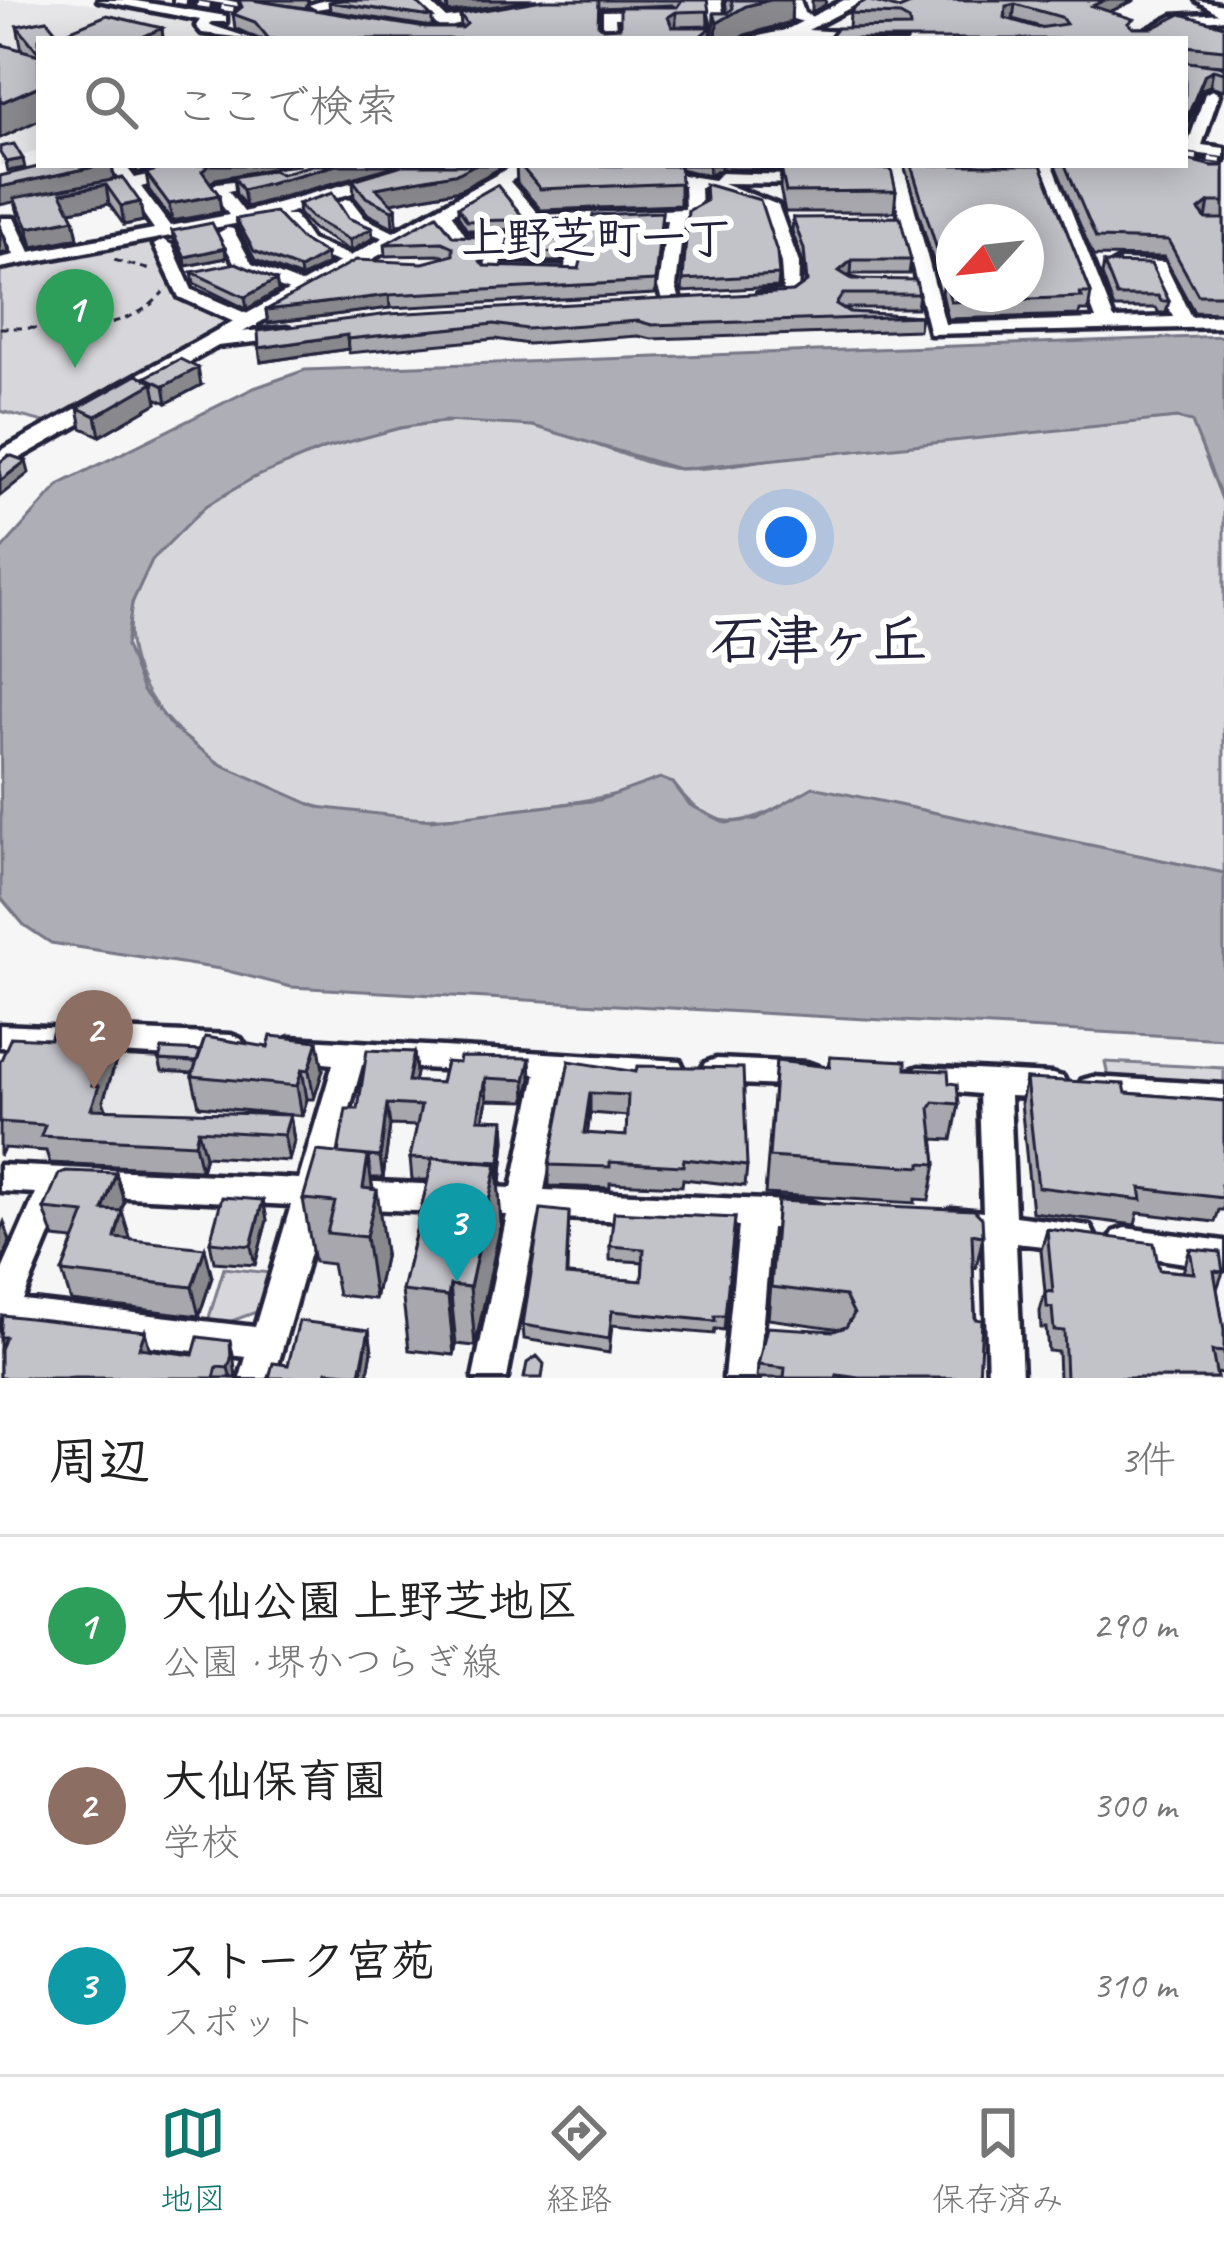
<!DOCTYPE html>
<html lang="ja">
<meta charset="utf-8">
<style>
body{margin:0;font-family:Caveat,"Klee One",sans-serif;background:#f2f2f2;color:#222}
.compass{position:absolute;left:936px;top:204px;width:108px;height:108px;border-radius:50%;background:#fff;box-shadow:0 6px 30px #0003;rotate:243deg}
.you{position:absolute;left:786px;top:537px;width:42px;height:42px;margin:-30px;border:9px solid #fff;border-radius:50%;background:#1a73e8;box-shadow:0 0 0 18px #1a73e833}
.badge{display:grid;place-items:center;width:78px;height:78px;border-radius:50%;background:#0f766e;color:#fff;font-size:39px;font-weight:700}
.pin{position:absolute;translate:-50% -99px;filter:drop-shadow(0 3px 6px #0008)}
.pin::after{content:'';position:absolute;top:63px;width:42px;height:36px;background:inherit;clip-path:polygon(0 0,100% 0,50% 100%)}
.list{margin:0;padding:0;list-style:none}
h2{display:flex;justify-content:space-between;align-items:center;height:156px;margin:0;padding:0 48px;font-size:51px}
h2 small{font-size:39px;font-weight:400;color:#767676}
.list li{display:grid;grid-template-columns:78px 1fr auto;gap:36px;align-items:center;box-sizing:border-box;height:180px;padding:0 48px;border-top:3px solid #e0e0e0}
.list b{display:block;font-size:45px;white-space:nowrap}
.list p{margin:0;font-size:39px;white-space:nowrap;color:#767676}
.list em{font-size:39px;font-style:normal;color:#767676}
.icon{flex:none;width:66px;height:66px;fill:none;stroke:currentColor;stroke-width:2;stroke-linecap:round;stroke-linejoin:round}
.map{position:relative;flex:none;width:1224px;height:1378px;overflow:hidden}
.search{position:absolute;background:#fff;box-shadow:0 6px 30px #0003;left:36px;right:36px;top:36px;height:132px;display:flex;align-items:center;gap:30px;box-sizing:border-box;padding:0 42px;border-radius:0px;color:#767676;font-size:45px}
.sheet{height:696px;background:#fff}
nav{display:flex;justify-content:space-around;align-items:center;box-sizing:border-box;height:168px;border-top:3px solid #e0e0e0;background:#fff;font-size:33px;color:#767676}
nav a{display:grid;justify-items:center;gap:6px}
nav .on{color:#0f766e}
.map>svg:first-child{display:block}
</style>
<div class="map">
<svg width="1224" height="1378" viewBox="0 0 1224 1378">
<rect width="100%" height="100%" fill="#f6f6f7"/>
<filter id="ink" filterUnits="userSpaceOnUse"><feTurbulence type="fractalNoise" baseFrequency=".00833" numOctaves="2"/><feDisplacementMap in="SourceGraphic" scale="24" xChannelSelector="R" yChannelSelector="G"/><feConvolveMatrix kernelMatrix="1 2 1 2 8 2 1 2 1" color-interpolation-filters="sRGB"/></filter>
<g filter="url(#ink)">
<!-- built -->
<path fill="#e6e6e9" d="M0 0H64L199 21 197 27 206 35 236 39H39V149L0 166Z
M83 1045 214 1053 190 1137 132 1134 119 1171 40 1166Z"/>
<!-- green -->
<path fill="#d7d7db" stroke="#7c7c8b" stroke-width="3" d="M151 239 179 296 231 321 52 424 0 411V268Z
M1177 418 1192 422 1224 504V873L813 788C757 819 720 846 673 783 567 804 421 837 315 806 124 750 44 585 253 478 336 435 440 410 533 426 579 434 639 466 681 469 719 470 761 459 798 455 925 444 1051 427 1177 418Z
M1105 1062 1224 1068V1087L1109 1080Z
M224 1268 270 1273 259 1311 226 1323 208 1321Z"/>
<!-- water -->
<path fill="#aeaeb7" stroke="#767685" stroke-width="3" d="M1224 336V504L1192 422 1177 418 679 469 533 426 444 421 400 428 323 449 253 478 206 506 152 560 132 603 126 646 143 691 174 729 220 764 317 807 431 820 599 800 660 778 673 783 690 805 726 823 757 819 813 787 1224 873V1039L291 987 220 969 51 943 24 925 1 898 0 551 60 484 254 388 305 370Z"/>
<g fill="none" stroke-linecap="round" stroke-linejoin="round">
<defs>
<path id="minor" d="M98 0H130L226 16V22H212L210 25 253 39 202 33 196 26 200 20Z
M191 0H226L274 10 267 14Z
M325 0H372L316 9 309 5Z
M412 0H427L446 18 492 12 499 16 453 26 466 39H451Z
M707 0H721L727 37 715 39 709 35 714 31Z
M786 0H800L804 13 821 21 814 25 793 19Z
M653 10 660 14 658 17 615 18 617 39H603V11Z
M1224 13V19L1181 23 1148 39H1130L1173 16Z
M790 29 898 35 905 39H746Z
M1212 90 1219 94 1202 145 1224 148V158L1185 153 1205 94Z
M109 165H125L135 178 192 165H221L141 187 170 226 229 215 209 188 217 183 270 176V182L228 191 244 212 416 165H441L282 215 0 268V258L14 255 0 223 2 218H14L30 252 154 229Z
M887 165H903L945 324 1096 319 1037 165H1053L1114 319 1173 317 1152 271 1121 270 1112 265 1121 260 1164 262 1191 317 1224 315V327L930 334Z
M650 170 714 180 721 173 818 176V182L812 184 723 183 778 205 799 263 798 300 758 302V294L783 291 781 263 763 208 705 187H700L701 213 684 219 676 287 681 303 672 308 663 303 658 287 667 220 589 223 582 273 573 278 485 274 487 245 454 244 435 214 449 210 465 235 570 234 572 224H528L493 181 501 176 507 178 539 215 685 209 684 185 644 178 642 175ZM569 244 565 267 501 265 504 245Z
M345 199 351 200 365 218 408 239 399 244 353 226 337 204Z
M282 215H294L311 240 384 269 375 274 369 273 299 248 280 219Z
M227 228 233 229 252 264 311 287V295H299L239 271 218 233Z
M163 240 172 245 192 290 257 318V326H243L179 297 154 245Z
M287 328 294 330V338L217 346 208 340 217 334Z
M0 1025 231 1035 241 1039 246 1047 241 1055 231 1059 0 1047Z
M290 1038 680 1061 684 1069 680 1077 669 1081 566 1076 544 1190 810 1202 821 1206 826 1216 821 1226 810 1230 771 1228 758 1378H724L739 1226 538 1217 507 1378H473L507 1215 323 1207 274 1378H240L246 1357 0 1329V1275L36 1193 0 1191V1165L299 1179 333 1064 280 1058 275 1050 280 1042ZM362 1065 536 1074 512 1188 330 1180ZM67 1194 291 1205 255 1327 23 1300Z
M716 1059 807 1063 818 1067 822 1075 818 1083 807 1087 716 1083 705 1079 701 1071 705 1063Z
M919 1067 1052 1074 1063 1077 1067 1086 1063 1095 1052 1098 1010 1096 1015 1216 1090 1226 1095 1236 1090 1246 1079 1250 1016 1243 1022 1378H988L984 1240 941 1233 936 1223 941 1213 952 1209 983 1212 979 1094 908 1087 904 1079 908 1071Z
M1093 1077 1224 1085V1109L1093 1101 1082 1098 1078 1089 1082 1080Z
M1125 1228 1224 1241V1269L1114 1252 1109 1242 1114 1232Z"/>
<path id="major" d="M844 0H865L791 39H768Z
M1196 0 1224 5V17Z
M514 165H539L0 469V451Z"/>
</defs>
<!-- minor casing -->
<use href="#minor" stroke="#22223b" stroke-width="9"/>
<!-- major casing -->
<use href="#major" stroke="#22223b" stroke-width="9"/>
<!-- path -->
<path stroke="#22223b" stroke-width="3" stroke-dasharray="8 6" stroke-linecap="butt" d="M114 260 154 271
M0 328C50 327 129 337 163 292"/>
<!-- minor -->
<use href="#minor" fill="#fff" fill-rule="evenodd"/>
<!-- major -->
<use href="#major" fill="#fff" fill-rule="evenodd"/>
<defs>
<path id="rail" d="M174 0 269 15
M1185 156 1224 161"/>
</defs>
<!-- rail casing -->
<use href="#rail" stroke="#22223b" stroke-width="8"/>
<!-- rail -->
<use href="#rail" stroke="#fff" stroke-width="4.5" stroke-dasharray="12" stroke-linecap="butt"/>
</g>
<!-- wall -->
<path fill="#a7a7ad" stroke="#22223b" stroke-width="3" fill-rule="evenodd" d="M238 0H310L308 1 306 8 269 3 426 28H461L460 14 599 0H707L708 26 676 27 711 39H259L235 28 233 14 240 9ZM672 5 674 7 620 27 603 28 599 25 600 8Z
M434 0H537L448 13Z
M725 0H792L791 22 745 35 738 39H713L714 13H727Z
M920 0H1135L1110 12 1133 28 1224 26V65L1194 63 1224 67V90L1210 86 1202 89 1185 132V39L849 28 850 13 899 9ZM1011 19H1013L1044 28H1039Z
M329 2 432 17V27L330 11Z
M17 26 59 35 162 28 163 39H39V120L0 138 22 51Z
M112 165 114 180 140 202 143 221 124 225 109 204 70 211 74 219 78 238 33 247 19 217 15 202Z
M175 165H300L280 167 216 179 210 183 219 195 221 212 172 221 149 190 146 173Z
M402 165H506L460 190 391 203 396 208 397 225 393 227 368 214 354 197 353 180Z
M516 165H884V169L896 191 894 212H785L780 188 781 169H721L709 176 680 169V205L541 210 517 183Z
M904 165H1041L1091 293 1088 311H1080L1079 315 948 319 942 293 945 276 937 274ZM954 222 1026 294H954Z
M1055 165 1224 166V313L1194 312 1164 257 1093 256Z
M281 174 246 207 236 194 234 177Z
M298 204 348 218 373 238 351 251 313 229 299 214Z
M458 207 524 218 566 219 567 229 467 230 458 216Z
M688 211 779 275 778 287 682 292Z
M662 212 655 294 390 308 268 323 266 310 447 257 443 255 386 256 385 244 453 236 482 237 481 262 484 266 579 269Z
M793 218 911 260 909 274H851L848 276 919 294 917 308H843L849 312 921 316 919 330 652 339 638 336 528 344 495 339 349 353 348 349 261 362 259 348 793 292 805 283 803 263 792 231Z
M236 219 302 240 326 254 327 264 301 278 255 260 238 228Z
M172 231 225 248 226 258 186 266 174 240Z
M564 249 561 262 506 261V251Z
M1104 263 1169 301 1166 313H1159L1156 308H1114L1102 275Z
M192 272 276 280 278 291 247 309 194 283Z
M146 377 201 385 167 403 156 398 157 403 100 436 82 428 78 408 146 380Z
M110 1031 117 1058 103 1101 106 1110 290 1115 294 1141 289 1161 205 1156 201 1170 50 1163 46 1151 4 1148 0 1156V1062L50 1039Z
M414 1052 416 1073 414 1082 441 1083 446 1062 531 1079 526 1101 487 1100 483 1119 504 1120 505 1141 501 1183H498L501 1224 475 1346 456 1344 454 1355 409 1350 402 1291 428 1180H412L410 1158 417 1126 390 1125 383 1178H371L385 1253 375 1299 338 1295 332 1264 314 1262 303 1199 338 1153 358 1109Z
M830 1057 906 1069 949 1083 959 1104 952 1140 933 1139 936 1164 929 1200 915 1199V1203L765 1194 776 1061 828 1067Z
M159 1060 323 1070 314 1099H307L302 1116 199 1106 192 1076 194 1073 162 1071Z
M569 1061 747 1166 745 1186 683 1179 682 1186 610 1183V1188L549 1186V1165ZM590 1113 627 1116 626 1136 587 1134Z
M1026 1079 1126 1093 1224 1101V1210H1219L1215 1222 1138 1213 1135 1225 1032 1212 1021 1103Z
M116 1173 124 1202 121 1211 130 1240 212 1277 199 1316 71 1301 62 1272 74 1240 54 1238 44 1209Z
M263 1200 267 1220 255 1265 214 1262 210 1242Z
M778 1201 983 1236 976 1268H973L979 1378H757L758 1365 841 1329 768 1319Z
M569 1212 567 1275 642 1281 643 1262 610 1260V1246L735 1218 724 1330 715 1329 714 1334 612 1325 609 1353 524 1339 523 1325Z
M1047 1229 1159 1270 1183 1272 1190 1249 1223 1272 1217 1289 1224 1330V1374L1216 1373 1217 1378H1059L1058 1352 1048 1351 1046 1328H1041L1040 1311 1045 1292 1041 1250Z
M0 1319 150 1350 193 1355 230 1341 236 1378H0Z
M369 1330 372 1351 367 1378H269L288 1365Z"/>
<!-- shaded-wall -->
<path fill="#88888d" stroke="#22223b" stroke-width="3" d="M447 0H537L448 13Z
M770 0H792L791 22 745 35 738 39H716L717 23 746 6Z
M812 0H826L825 5 812 12Z
M1105 0H1135L1089 21 1092 6Z
M1015 4 1013 19 1004 21 1006 6Z
M676 12V27L668 32V17Z
M711 27V39H697Z
M162 28 163 39H140V38Z
M1213 70 1210 86 1202 89 1185 132 1186 123 1205 74Z
M39 86V120L0 138V103Z
M23 159 25 168 8 171 6 162Z
M103 165H112L114 180 0 205V187Z
M135 165H172L137 173Z
M210 165H280V167L216 179 205 187 202 171Z
M336 165H399L246 207 243 190Z
M474 165H506L460 190 381 205 376 188Z
M709 165H721V169L709 176Z
M106 185 109 204 64 212 61 193Z
M219 195 221 212 172 221 169 204Z
M140 202 143 221 124 225 121 206Z
M1209 202 1206 219 1199 210Z
M396 208 397 225 393 227 392 210Z
M74 219 78 238 33 247 28 228Z
M372 228 373 238 351 251 350 240Z
M0 235H4L8 252 0 254Z
M225 248 226 258 186 266 185 257Z
M326 254 327 264 301 278 300 269Z
M852 260 851 274 838 285 839 271Z
M276 280 278 291 247 309 245 297Z
M389 295 390 308 268 323 266 310Z
M347 335 348 349 261 362 259 348Z
M198 368 201 385 167 403 164 386Z
M153 383 157 403 100 436 96 416Z
M26 461 29 473 0 496V481Z
M110 1031 117 1058 103 1101 107 1112 91 1109 92 1085Z
M318 1041 323 1070 314 1099 309 1070Z
M414 1052 416 1073 410 1103 408 1081Z
M530 1058 531 1079 526 1101 525 1080Z
M302 1069 307 1099 302 1116 297 1086Z
M485 1078 487 1100 479 1140 478 1119Z
M590 1093V1113L585 1154 584 1133Z
M387 1104 390 1125 383 1178 380 1157Z
M290 1115 294 1141 289 1161 284 1135Z
M504 1120 505 1141 501 1183 500 1162Z
M198 1130 205 1156 201 1170 195 1144Z
M368 1156 374 1201 377 1190 385 1253 375 1299 366 1237 363 1188Z
M497 1164 501 1224 475 1346 470 1287Z
M116 1173 124 1202 111 1239 103 1210Z
M263 1200 267 1220 255 1265 251 1246Z
M122 1211 131 1241 115 1238Z
M4 1222 10 1241 0 1266V1231Z
M205 1248 212 1277 199 1316 192 1287Z
M450 1285 456 1344 454 1355 448 1296Z
M369 1330 372 1351 367 1378H361Z
M145 1331 150 1351 139 1348Z
M230 1341 234 1360 236 1378H231L228 1368Z"/>
<!-- building -->
<path fill="#c2c2c9" stroke="#22223b" stroke-width="3" fill-rule="evenodd" d="M239 0H252L426 28H462L467 24 460 14 543 0H599L598 24 603 28 620 27V7H677L682 0H707L709 11 676 12 668 17 672 27H711L697 39H269L255 22 233 14 242 7Z
M343 0H414L432 17 329 2Z
M731 0H770L746 6 717 23 714 13H728L733 8Z
M867 0 899 9 920 0H1105L1092 6 1133 19 1128 23 1133 28H1153L1181 14 1224 26V50L1185 46 1188 62 1224 67V73L1213 70 1205 74 1185 122V39H828L837 28 910 27 909 20 900 15 850 13 856 6ZM1015 4 1061 17 1066 24 1039 28 1005 18 1006 6Z
M107 15 162 28 140 38 144 39H39V53L17 26 47 20 59 35Z
M0 44 39 55V86L0 103Z
M14 144 23 159 6 162 0 153V147Z
M1185 159 1212 166H1224V202H1209L1199 210 1206 219H1224V295H1198L1168 240 1096 238 1065 165H1185Z
M46 165H103L0 187V176Z
M175 165H210L202 171 219 195 169 204 146 173Z
M312 165H336L243 190 234 177 272 170 281 174Z
M402 165H474L459 173 376 188 396 208 392 210 366 197 353 180Z
M520 165 680 166 681 183 540 189Z
M911 165H1041L1091 293H1080L1082 297 951 302 944 276 954 275V294H1026V222H954V260L939 256Z
M781 168 891 169 896 191 786 192Z
M123 178 140 202 121 206 106 185 61 193 74 219 28 228 14 198Z
M705 184 760 200 777 252 779 275 683 280 688 211 706 201Z
M497 185 524 218 566 219 467 221 458 207Z
M332 193 348 218 372 228 350 240 312 218 298 204Z
M275 212 302 240 326 254 300 269 254 251 236 219Z
M662 212 655 281 389 295 266 310 356 260 423 263 453 255V247L442 242 385 244 437 215 453 236 482 237 480 261 484 266 579 269 593 215Z
M900 217 911 260H852L839 271 852 279 916 280 919 294H843L836 304 849 312 921 316 652 325 638 321 527 329 494 324 347 339V335L259 348 258 331 389 314 793 292 807 282 804 249 793 218Z
M212 223 225 248 185 257 172 231Z
M563 239 561 253 506 251 508 240Z
M236 263 276 280 245 297 192 272Z
M1104 263 1151 264 1169 301H1161L1158 296H1117Z
M180 359 198 368 164 386 146 377Z
M137 375 153 383 96 416 78 408Z
M9 455 26 461 0 481V462Z
M54 1028 110 1031 92 1085 99 1086 91 1109 290 1115 284 1135 198 1130 195 1144 41 1136 45 1125 0 1122V1062L11 1037 50 1039Z
M271 1036 318 1041 309 1070 302 1069 297 1086 192 1076 205 1037 268 1047Z
M162 1049 201 1051 197 1062 159 1060Z
M367 1050 414 1052 408 1081 441 1083 446 1062 459 1063 460 1057 530 1058 525 1080 485 1078 478 1119 504 1120 500 1162 433 1158V1159L410 1158 421 1106 387 1104 380 1157 338 1153 346 1109H358Z
M830 1057 906 1061V1069L948 1071 949 1083 957 1084 959 1104 934 1102 930 1108 936 1164 921 1163V1167L769 1157 776 1061 830 1067Z
M569 1061 636 1072 637 1066 743 1068 747 1166 684 1159 683 1166 610 1162V1167L549 1165ZM590 1093 628 1095 626 1136 584 1133Z
M1026 1079 1124 1084 1126 1093 1224 1101V1185H1221L1223 1198 1140 1188 1142 1200 1038 1187Z
M317 1151 368 1156 363 1188 377 1190 366 1237 327 1233 335 1202 303 1199Z
M433 1158 497 1164 470 1287 450 1285 448 1296 402 1291Z
M66 1171 116 1173 103 1210 122 1211 115 1238 205 1248 192 1287 62 1272 85 1213 44 1209 59 1174Z
M222 1197 263 1200 251 1246 210 1242Z
M778 1201 974 1210 982 1218 983 1236 972 1234 975 1319 982 1320 979 1378H859L837 1375 836 1378H784L785 1368 758 1365 767 1327 834 1331 846 1327 854 1314 845 1296 771 1287Z
M541 1209 569 1212 566 1275 642 1281 644 1249 610 1246 614 1212 735 1218 725 1316H715V1321L612 1311 609 1339 523 1325Z
M1047 1229 1154 1243 1159 1270 1194 1273 1190 1249 1220 1252 1223 1272 1214 1271 1224 1330V1352L1212 1351 1217 1378H1066L1064 1331 1054 1330 1052 1308 1047 1307 1046 1291 1053 1292Z
M2 1315 145 1331 139 1348 193 1355 198 1337 230 1341 231 1359 228 1368 217 1367 214 1378H0V1349L5 1337H0Z
M299 1321 369 1330 360 1374 327 1371 325 1378H269L273 1363 288 1365Z
M537 1356 544 1364 542 1378H524L527 1363Z"/>
</g>
<g text-anchor="middle" dominant-baseline="central" stroke-width="12" stroke-linejoin="round" paint-order="stroke">
<!-- far-neighbourhood labels -->
<g font-size="45" font-weight="bold" fill="#22223b" stroke="#fff">
<text x="596" y="238">上野芝町一丁</text>
</g>
<!-- neighbourhood labels -->
<g font-size="54" font-weight="bold" fill="#22223b" stroke="#fff">
<text x="819" y="640">石津ヶ丘</text>
</g>
</g>
</svg>
<svg class="compass" viewBox="-18 -18 36 36"><path d="M0-13l5 13h-10z" fill="#e53935"/><path d="M0 13l5-13h-10z" fill="#767676"/></svg>
<div class="you"></div>
<div class="pin badge" style="left:75px;top:368px;background:#2e9e5b">1</div>
<div class="pin badge" style="left:94px;top:1089px;background:#8d6e63">2</div>
<div class="pin badge" style="left:457px;top:1282px;background:#0f9aa8">3</div>
<div class="search"><svg class="icon" aria-label="search" viewBox="0 0 24 24"><circle cx="10" cy="10" r="6"/><path d="M15 15l6 6"/></svg>ここで検索</div>
</div>
<section class="sheet">
<h2>周辺<small>3件</small></h2>
<ul class="list">
<li><span class="badge" style="background:#2e9e5b">1</span><div><b>大仙公園 上野芝地区</b><p>公園 · 堺かつらぎ線</p></div><em>290 m</em></li>
<li><span class="badge" style="background:#8d6e63">2</span><div><b>大仙保育園</b><p>学校</p></div><em>300 m</em></li>
<li><span class="badge" style="background:#0f9aa8">3</span><div><b>ストーク宮苑</b><p>スポット</p></div><em>310 m</em></li>
</ul>
</section>
<nav>
<a class="on"><svg class="icon" aria-label="map" viewBox="0 0 24 24"><path d="M3 6l6-2 6 2 6-2v14l-6 2-6-2-6 2zM9 4v14M15 6v14"/></svg>地図</a>
<a><svg class="icon" aria-label="directions" viewBox="0 0 24 24"><path d="M12 3l9 9-9 9-9-9zM9 14v-3h6M13 9l2 2-2 2"/></svg>経路</a>
<a><svg class="icon" aria-label="saved" viewBox="0 0 24 24"><path d="M7 4h10v16l-5-4-5 4z"/></svg>保存済み</a>
</nav>
